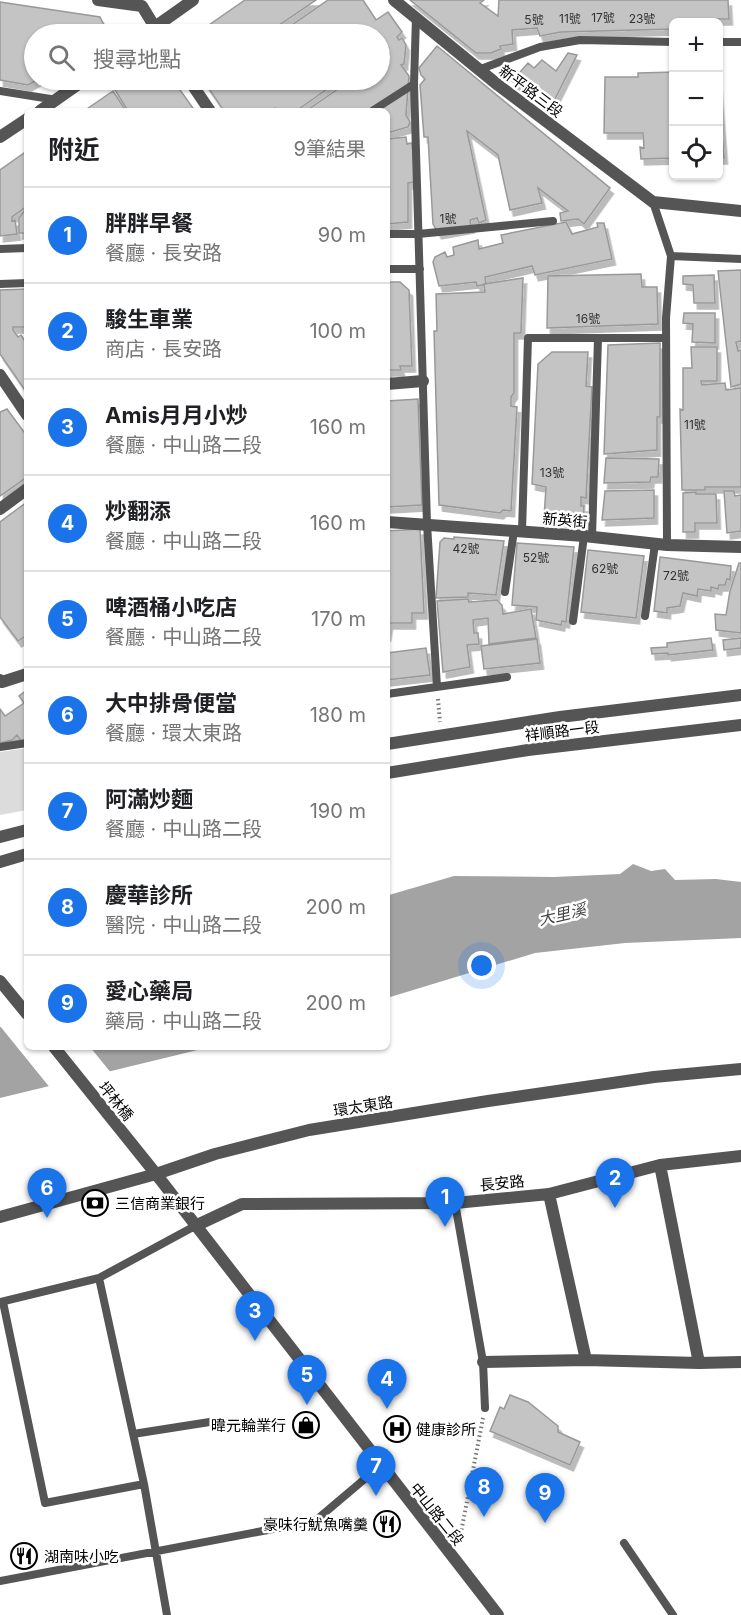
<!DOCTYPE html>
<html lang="zh-TW">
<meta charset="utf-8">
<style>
body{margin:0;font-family:Inter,"Noto Sans TC",sans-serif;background:#f2f2f2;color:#202124}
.controls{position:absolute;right:18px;top:18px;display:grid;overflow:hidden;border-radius:9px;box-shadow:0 2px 4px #0004}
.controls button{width:54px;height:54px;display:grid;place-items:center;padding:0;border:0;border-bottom:2px solid #e0e0e0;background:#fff;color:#202124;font:30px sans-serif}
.you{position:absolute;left:482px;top:966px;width:21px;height:21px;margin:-15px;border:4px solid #fff;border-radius:50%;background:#1a73e8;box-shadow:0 0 0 9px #1a73e833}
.badge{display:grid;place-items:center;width:39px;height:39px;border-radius:50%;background:#1a73e8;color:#fff;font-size:20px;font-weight:700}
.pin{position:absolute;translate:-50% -50px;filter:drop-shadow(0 2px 3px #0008)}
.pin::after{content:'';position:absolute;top:32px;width:21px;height:18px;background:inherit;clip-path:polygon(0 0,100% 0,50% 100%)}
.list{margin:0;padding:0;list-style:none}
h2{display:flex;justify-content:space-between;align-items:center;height:78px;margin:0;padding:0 24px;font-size:26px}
h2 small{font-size:20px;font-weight:400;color:#757577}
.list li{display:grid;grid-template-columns:39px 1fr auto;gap:18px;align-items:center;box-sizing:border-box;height:96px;padding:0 24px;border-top:2px solid #e0e0e0}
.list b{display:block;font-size:22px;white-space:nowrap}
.list p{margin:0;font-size:20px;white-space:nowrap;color:#757577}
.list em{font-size:20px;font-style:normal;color:#757577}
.icon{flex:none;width:33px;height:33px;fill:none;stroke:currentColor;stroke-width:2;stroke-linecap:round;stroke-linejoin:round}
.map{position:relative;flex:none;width:741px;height:1615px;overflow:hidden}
.search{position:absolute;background:#fff;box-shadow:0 2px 4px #0004;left:24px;top:24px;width:366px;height:66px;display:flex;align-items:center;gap:15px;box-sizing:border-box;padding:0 21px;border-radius:33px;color:#757577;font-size:22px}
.panel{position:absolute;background:#fff;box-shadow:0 2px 4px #0004;left:24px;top:108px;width:366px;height:942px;border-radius:9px}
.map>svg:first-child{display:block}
</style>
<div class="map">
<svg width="741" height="1615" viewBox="0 0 741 1615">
<defs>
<filter id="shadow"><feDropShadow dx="3.5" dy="6" stdDeviation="0" flood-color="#0004"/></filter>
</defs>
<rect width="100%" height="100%" fill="#fff"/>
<!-- green -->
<path fill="#dcdcdc" d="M27 748V810L0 815V752Z"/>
<!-- water -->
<path fill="#a3a3a3" d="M633 864 651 871 665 869 675 880 716 879 741 882V938L625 943 535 953 387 998V896L389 895 454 876 554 877 620 874Z
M27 1022V1047H210L0 1098V1027Z"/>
<!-- pier -->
<path fill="#fff" d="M27 1019V1047H90L112 1074 51 1089 0 1026V1024Z"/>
<!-- building -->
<path fill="#c4c4c4" stroke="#999" stroke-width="1.5" filter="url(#shadow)" d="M245 0H316L266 34H196Z
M328 0H363L376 20 388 12 402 32 397 37 399 40 402 38 406 45 404 64 401 65 409 76 406 115 410 122 408 127 387 133V111H306L351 80H380V59L389 53 385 47 380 51V34H279Z
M410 0H484L480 3 498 16 499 0H728L729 19H717V22H674V29L561 32 540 36 537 28 512 30 513 44 500 46 501 49 491 53H476Z
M0 2 100 17 106 29 98 34H34V80H37L28 85 0 80Z
M437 46 610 188 584 224 578 219 561 221 560 213 568 211 538 188 542 203 510 210 498 155 467 131 486 220 479 223 477 218 470 220 471 227 438 233 433 224 428 137H424L420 85 425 79 421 75 419 68Z
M568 53 577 55 552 105 545 100 543 103 512 81 528 63 534 68 542 60 556 71Z
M674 72V158L641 159 640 147 644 148 643 133H604L605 77H638V73Z
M129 80H173L195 111H128L115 90Z
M210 80H340L296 111H276L275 108 269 111 262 109 224 111 205 83Z
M718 80 724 158H718Z
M113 91 126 111H84Z
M406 137 407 144 412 143 416 182 408 183V222L387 224V139Z
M27 151V206L12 217V221L15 220 17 234 0 236V170Z
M25 210H27V233H19V218Z
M566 222 572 234 598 227 597 223H604L612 259 535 275 532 266 485 277 486 284 477 286 476 282 439 286 433 262 435 257 445 252 447 257 454 255 453 247 478 240 479 249 503 243 501 235Z
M741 270V341L736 342 738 351 741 350V384L731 387 718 271Z
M641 274 642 287H657L658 324 547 328 548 276Z
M714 275 715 303H694L693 285 683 284V276Z
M523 278 521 333H514V393L511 397V406L517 407 511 511 503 510 500 513 439 505 434 331H437L436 294 485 292 484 284Z
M387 282H400L409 290 412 366H400L401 370H388L387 379Z
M27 289V327H13V330L18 337 21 335 27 344 25 346 27 349V393L0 354V290Z
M684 313H715V343L692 342 693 324 683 323Z
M660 343V417H657V450L604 454 608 345Z
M691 347H717V381H701L702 385 725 383 726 390 741 388V487H705V490H682L680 409 683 410V368H692Z
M552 352H588L586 386 592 387 586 498 581 497V506H584L583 524 544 518 546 487 532 484 538 364Z
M418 399 422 505 387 507V401Z
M7 409 27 436V477L0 496V412Z
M606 458 659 459 658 477H651L650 482 604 483Z
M654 490V518L602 520 605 491Z
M724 491H734L735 496 741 495V531L727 533Z
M696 492V494H716L717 523H695V532H683V493Z
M27 502V635L18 641 0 617V522Z
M420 529 424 613H412V623H389L387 636V531Z
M454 537 504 541 496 595 468 593V597L436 598 440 542 444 538 454 539Z
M517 543 574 547 566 622 562 621 561 625 536 620 537 607 512 605Z
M588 550 644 556 636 618 581 612Z
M660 557 731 566 730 580 727 579 725 585H719L718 589 711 587V591L698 589 697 596 683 593 680 606 667 608V613L654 611Z
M739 563H741V633L716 630 715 614 726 615 730 591Z
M468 599 469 602 497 600 502 605 503 614 531 609 536 638 489 644 488 618 473 620 474 633H478L479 644 467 645 470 667 443 672 437 601Z
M711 638 713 650 668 655V653L652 654 651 648 667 647V643Z
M741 638V648L724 650 723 640Z
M537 639 540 663 484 669 481 646Z
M426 648 430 675 387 680V653Z
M27 690V740L21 741 17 735 12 740 0 743V709L5 716 24 703 19 696Z
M510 1395 528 1402 558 1426V1432L580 1442 570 1465 490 1431 500 1407 504 1409Z"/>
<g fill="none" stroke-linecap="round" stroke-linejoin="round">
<!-- path -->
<path stroke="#777" stroke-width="4" stroke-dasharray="1.5 3" stroke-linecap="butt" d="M438 699 440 722
M459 1543 483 1418"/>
<!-- service -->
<path stroke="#555" stroke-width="8" d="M416 17 414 84 427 524 437 687
M718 42H741
M478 70 540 47 580 40 674 42
M0 91 57 100
M372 111 414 84
M653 202 671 256 741 259
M387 234H418L553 221
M0 249 27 248
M387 269H420
M0 284 27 283
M522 531 528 338H666
M592 537 598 338
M667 545 666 318 671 256
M505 592 514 531
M645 616 655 544
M573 621 584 536
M387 694 507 677
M0 747 27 743
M455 1203 483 1362 485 1408
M99 1278 144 1484 167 1615
M0 1302 99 1278 195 1226
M3 1302 45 1503 144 1484
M133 1434 216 1421
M624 1543 673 1615
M0 1581 315 1521 380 1466"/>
<!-- minor -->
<path stroke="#555" stroke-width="12" d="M98 0 142 6 159 34
M394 0 498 85 653 202 741 211
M145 34 193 0
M189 80 210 111
M40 111 84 80
M0 137 27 119
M0 375 27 415
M387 384 423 381
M0 509 27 489
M387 522 584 536 667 545 741 547
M0 680 2 682 27 674
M660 1165 699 1363
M549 1194 586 1360
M0 1217 156 1174 215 1154 309 1130 488 1101 654 1077 741 1069
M195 1226 242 1204 455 1203 549 1194 660 1165 741 1156
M483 1362 586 1360 699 1363 741 1362"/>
<!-- tertiary -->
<path stroke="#555" stroke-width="12" d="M387 744 560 717 741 695
M387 773 528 750 741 725
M0 837 27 830
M0 862 27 854
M0 981 27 1014
M54 1047 156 1174 498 1615"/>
</g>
<!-- icons -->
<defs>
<symbol id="bank-ring" viewBox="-11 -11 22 22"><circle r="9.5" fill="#fff" stroke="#000" stroke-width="1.5"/><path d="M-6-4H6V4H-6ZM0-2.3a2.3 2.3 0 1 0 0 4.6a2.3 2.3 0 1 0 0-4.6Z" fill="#000"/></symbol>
<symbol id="shop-ring" viewBox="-11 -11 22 22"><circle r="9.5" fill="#fff" stroke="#000" stroke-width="1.5"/><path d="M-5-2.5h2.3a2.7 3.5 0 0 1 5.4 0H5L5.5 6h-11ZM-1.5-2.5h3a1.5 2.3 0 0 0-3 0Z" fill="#000"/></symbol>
<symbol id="hospital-ring" viewBox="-11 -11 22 22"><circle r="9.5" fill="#fff" stroke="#000" stroke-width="1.5"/><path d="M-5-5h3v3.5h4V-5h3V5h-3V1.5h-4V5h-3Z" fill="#000"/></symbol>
<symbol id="restaurant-ring" viewBox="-11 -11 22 22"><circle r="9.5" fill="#fff" stroke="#000" stroke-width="1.5"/><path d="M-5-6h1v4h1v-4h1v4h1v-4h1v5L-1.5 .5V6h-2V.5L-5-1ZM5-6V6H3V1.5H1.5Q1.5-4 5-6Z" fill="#000"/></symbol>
</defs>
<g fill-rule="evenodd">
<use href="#bank-ring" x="80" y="1188" width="30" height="30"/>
<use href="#shop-ring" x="291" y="1410" width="30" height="30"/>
<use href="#hospital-ring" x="382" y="1414" width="30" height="30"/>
<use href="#restaurant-ring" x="372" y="1509" width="30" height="30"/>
<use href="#restaurant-ring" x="9" y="1541" width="30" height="30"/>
</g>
<g text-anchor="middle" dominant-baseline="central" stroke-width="5" stroke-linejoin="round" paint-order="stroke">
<!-- number labels -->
<g font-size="12" fill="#313131">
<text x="603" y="17">17號</text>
<text x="570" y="18">11號</text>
<text x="642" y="18">23號</text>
<text x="534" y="19">5號</text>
<text x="448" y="218">1號</text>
<text x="588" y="318">16號</text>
<text x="695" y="424">11號</text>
<text x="552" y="472">13號</text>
<text x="466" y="548">42號</text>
<text x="536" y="557">52號</text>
<text x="605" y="568">62號</text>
<text x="676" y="575">72號</text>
</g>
<!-- street labels -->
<g font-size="15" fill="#000" stroke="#fff">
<text transform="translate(531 91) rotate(37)">新平路三段</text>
<text transform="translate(565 520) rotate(5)">新英街</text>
<text transform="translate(562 731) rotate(-7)">祥順路一段</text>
<text transform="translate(116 1101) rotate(51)">坪林橋</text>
<text transform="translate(363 1106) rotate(-9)">環太東路</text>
<text transform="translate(502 1183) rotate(-6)">長安路</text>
<text transform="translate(437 1514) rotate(51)">中山路二段</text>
</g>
<!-- poi labels -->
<g font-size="15" fill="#000" stroke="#fff" text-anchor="start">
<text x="115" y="1203">三信商業銀行</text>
<text x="286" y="1425" text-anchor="end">暐元輪業行</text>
<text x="416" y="1429">健康診所</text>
<text x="368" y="1524" text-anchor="end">豪味行魷魚嘴羹</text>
<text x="44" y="1556">湖南味小吃</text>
</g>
<!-- water labels -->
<g font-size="16" font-style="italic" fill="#444" stroke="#fff">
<text transform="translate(562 914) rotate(-13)">大里溪</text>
</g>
</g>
</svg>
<div class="controls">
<button>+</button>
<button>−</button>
<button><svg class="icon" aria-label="locate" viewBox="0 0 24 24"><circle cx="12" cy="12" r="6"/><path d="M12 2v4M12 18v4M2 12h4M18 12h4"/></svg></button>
</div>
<div class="you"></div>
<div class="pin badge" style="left:445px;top:1227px">1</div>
<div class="pin badge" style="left:615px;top:1208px">2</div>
<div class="pin badge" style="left:255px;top:1341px">3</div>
<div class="pin badge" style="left:387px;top:1409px">4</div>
<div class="pin badge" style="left:307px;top:1405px">5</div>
<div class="pin badge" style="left:47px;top:1218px">6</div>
<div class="pin badge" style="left:376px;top:1496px">7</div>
<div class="pin badge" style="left:484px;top:1517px">8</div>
<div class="pin badge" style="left:545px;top:1523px">9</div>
<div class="search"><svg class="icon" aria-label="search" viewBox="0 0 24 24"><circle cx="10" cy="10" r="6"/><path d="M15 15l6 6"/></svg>搜尋地點</div>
<section class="panel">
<h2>附近<small>9筆結果</small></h2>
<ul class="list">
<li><span class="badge">1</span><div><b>胖胖早餐</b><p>餐廳 · 長安路</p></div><em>90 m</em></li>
<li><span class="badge">2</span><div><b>駿生車業</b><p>商店 · 長安路</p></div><em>100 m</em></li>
<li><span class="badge">3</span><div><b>Amis月月小炒</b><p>餐廳 · 中山路二段</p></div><em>160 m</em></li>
<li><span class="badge">4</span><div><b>炒翻添</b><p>餐廳 · 中山路二段</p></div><em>160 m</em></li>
<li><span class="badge">5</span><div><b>啤酒桶小吃店</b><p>餐廳 · 中山路二段</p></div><em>170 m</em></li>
<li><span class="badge">6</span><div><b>大中排骨便當</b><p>餐廳 · 環太東路</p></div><em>180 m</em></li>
<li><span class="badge">7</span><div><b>阿滿炒麵</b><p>餐廳 · 中山路二段</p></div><em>190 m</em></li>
<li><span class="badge">8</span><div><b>慶華診所</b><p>醫院 · 中山路二段</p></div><em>200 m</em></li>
<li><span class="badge">9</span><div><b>愛心藥局</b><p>藥局 · 中山路二段</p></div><em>200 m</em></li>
</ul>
</section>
</div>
